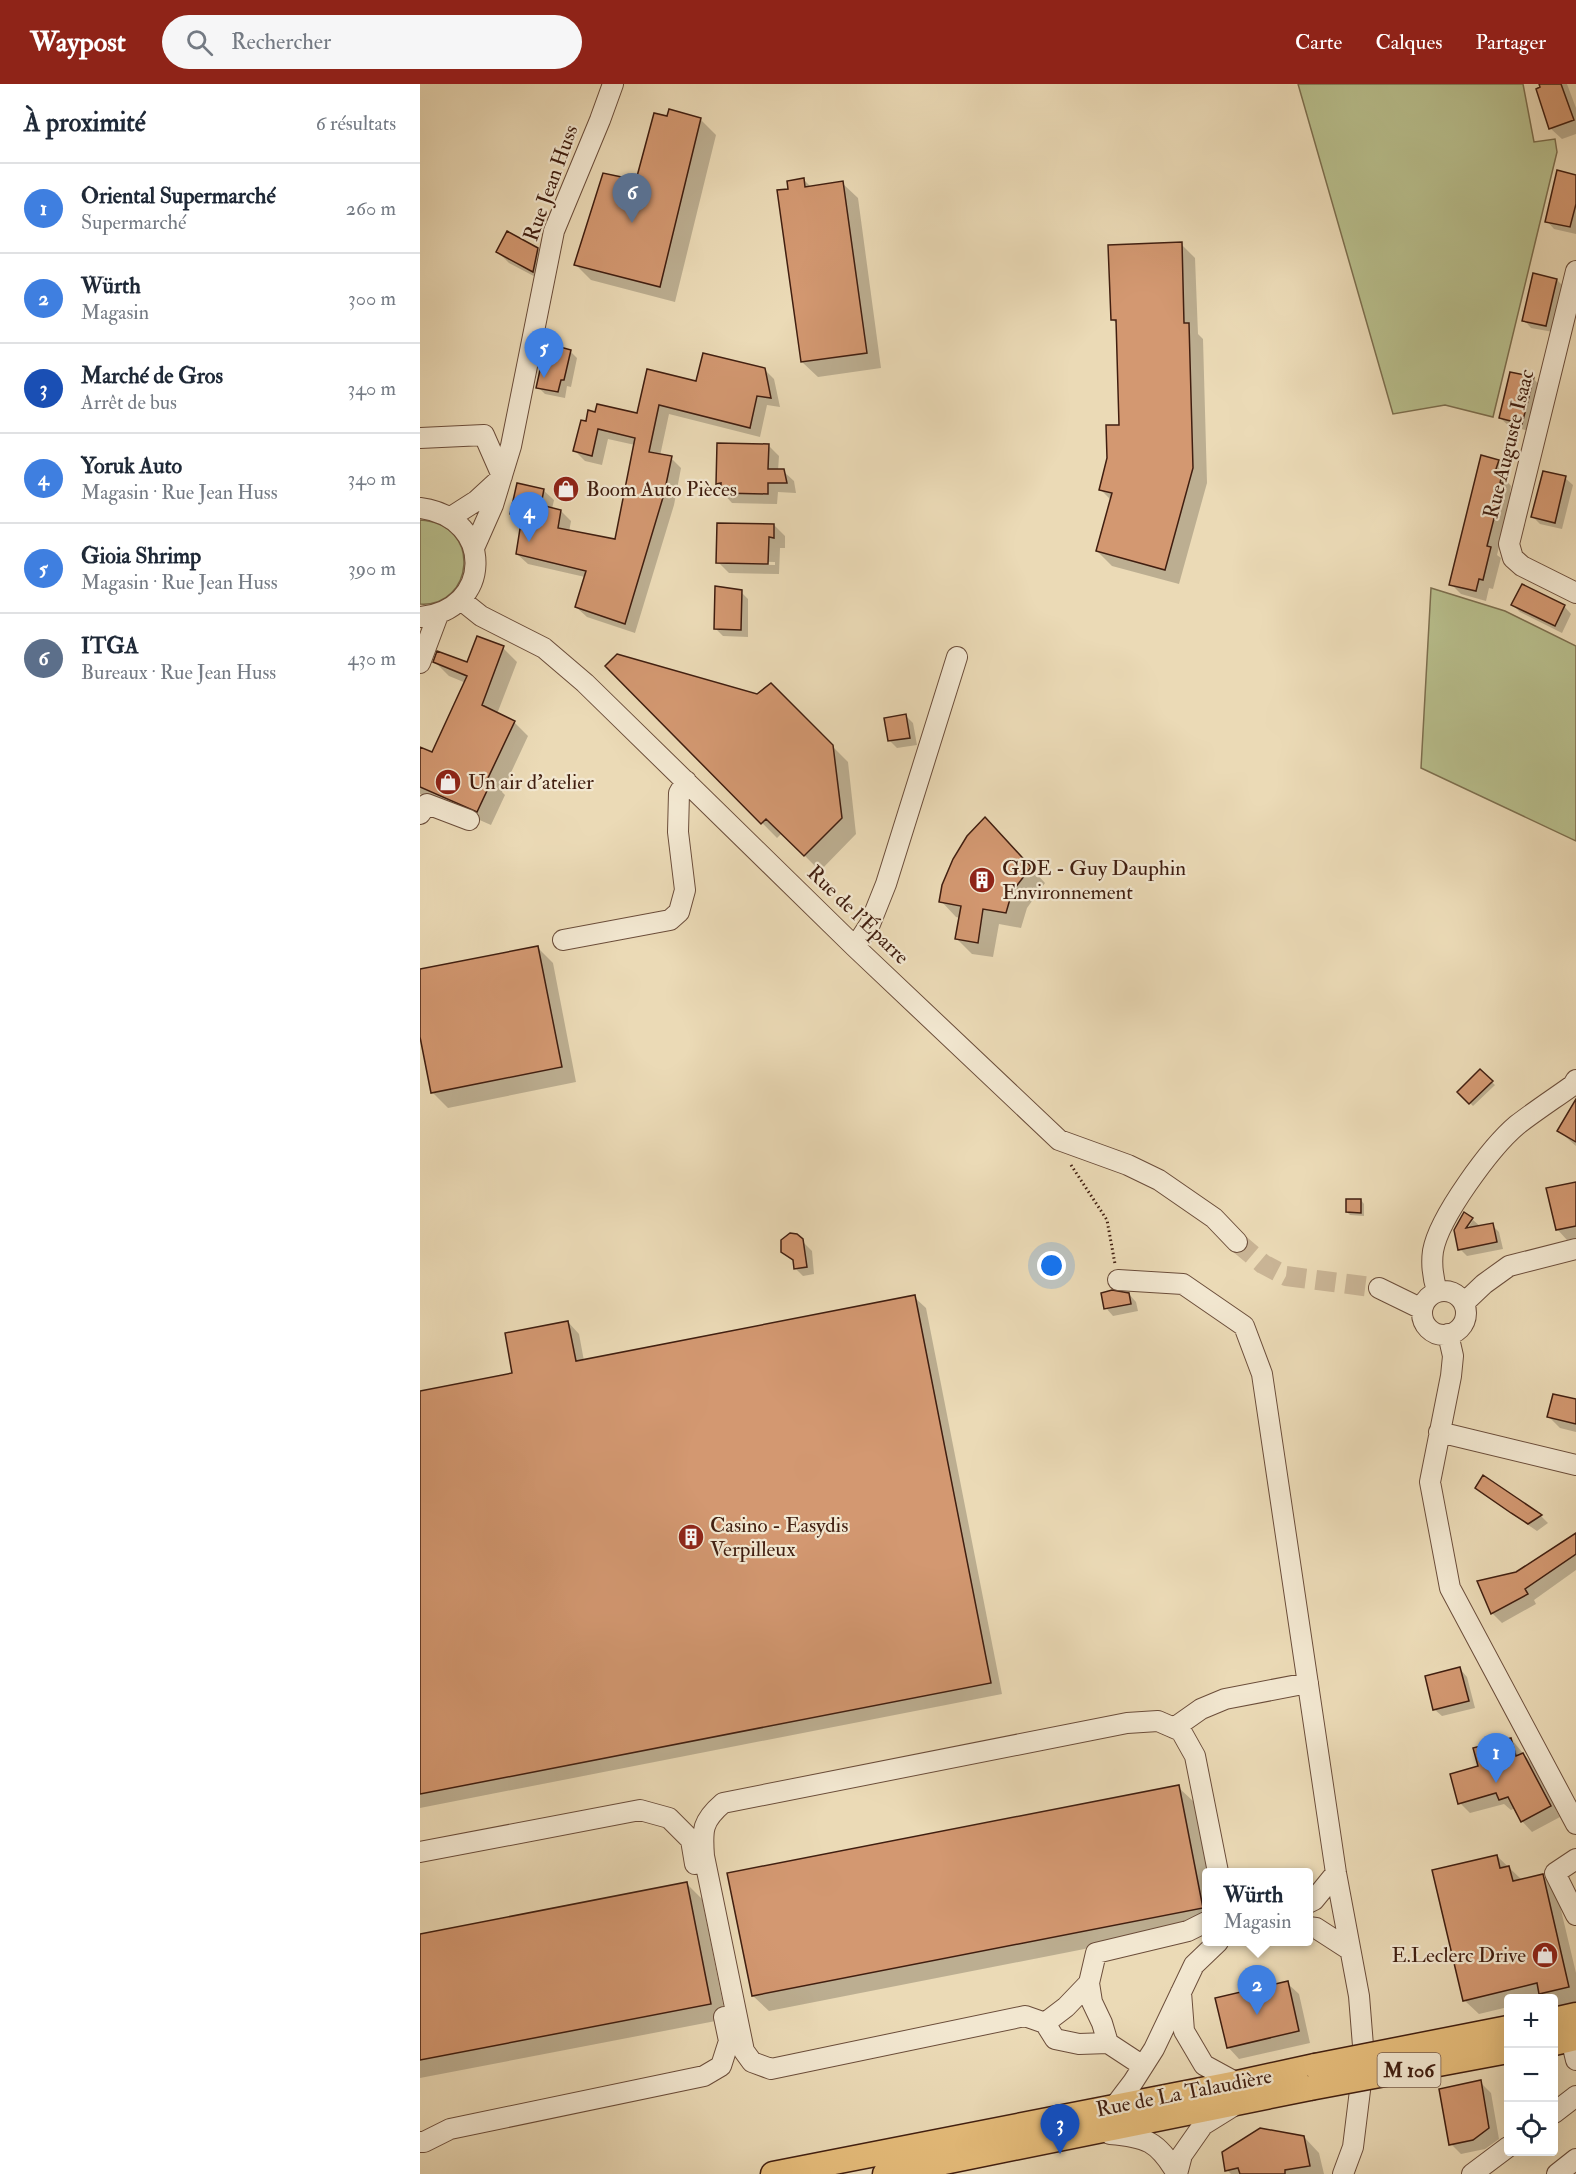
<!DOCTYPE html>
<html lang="fr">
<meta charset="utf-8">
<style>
body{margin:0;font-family:"IM FELL Double Pica",serif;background:#f6f6f7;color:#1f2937}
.controls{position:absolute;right:18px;bottom:18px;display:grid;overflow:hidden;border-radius:6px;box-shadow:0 6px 24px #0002}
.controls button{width:54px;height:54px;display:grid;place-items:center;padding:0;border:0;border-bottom:2px solid #e0e1e3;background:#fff;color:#1f2937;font:30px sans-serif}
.you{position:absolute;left:632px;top:1182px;width:21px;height:21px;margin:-15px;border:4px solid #fff;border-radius:50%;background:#1a73e8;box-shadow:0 0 0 9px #1a73e833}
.badge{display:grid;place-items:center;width:39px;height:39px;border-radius:50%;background:#8f2418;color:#fff;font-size:20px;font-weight:700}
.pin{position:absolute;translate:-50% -50px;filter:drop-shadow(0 2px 3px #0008)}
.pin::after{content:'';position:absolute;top:32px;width:21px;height:18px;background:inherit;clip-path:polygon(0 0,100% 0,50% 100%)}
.popup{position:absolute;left:782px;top:1784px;width:111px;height:78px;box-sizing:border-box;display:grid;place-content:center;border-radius:6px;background:#fff;filter:drop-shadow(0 2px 4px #0005);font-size:20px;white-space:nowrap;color:#747a83}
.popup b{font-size:22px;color:#1f2937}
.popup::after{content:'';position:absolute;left:50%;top:100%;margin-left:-12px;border:12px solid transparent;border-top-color:#fff}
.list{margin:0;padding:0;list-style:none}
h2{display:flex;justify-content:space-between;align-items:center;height:78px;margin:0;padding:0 24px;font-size:26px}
h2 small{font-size:20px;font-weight:400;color:#747a83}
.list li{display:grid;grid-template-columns:39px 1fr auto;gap:18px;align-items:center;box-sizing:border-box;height:90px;padding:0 24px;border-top:2px solid #e0e1e3}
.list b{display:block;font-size:22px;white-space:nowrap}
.list p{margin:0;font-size:20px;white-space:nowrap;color:#747a83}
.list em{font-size:20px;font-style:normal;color:#747a83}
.icon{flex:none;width:33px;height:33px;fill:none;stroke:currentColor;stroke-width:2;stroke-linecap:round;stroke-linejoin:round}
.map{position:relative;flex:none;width:1156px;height:2090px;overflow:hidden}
header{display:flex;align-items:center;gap:36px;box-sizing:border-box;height:84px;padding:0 30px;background:#8f2418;color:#fff}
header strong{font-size:28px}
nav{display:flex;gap:33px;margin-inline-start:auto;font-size:21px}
.search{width:420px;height:54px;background:#f6f6f7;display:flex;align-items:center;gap:15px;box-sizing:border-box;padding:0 21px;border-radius:33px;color:#747a83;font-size:22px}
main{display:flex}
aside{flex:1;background:#fff}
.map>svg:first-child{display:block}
</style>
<header>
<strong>Waypost</strong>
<div class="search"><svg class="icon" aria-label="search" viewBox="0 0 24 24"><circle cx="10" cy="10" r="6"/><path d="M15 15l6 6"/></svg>Rechercher</div>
<nav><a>Carte</a><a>Calques</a><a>Partager</a></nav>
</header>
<main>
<aside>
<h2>À proximité<small>6 résultats</small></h2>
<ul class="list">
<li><span class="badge" style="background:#3f7fe0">1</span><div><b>Oriental Supermarché</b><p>Supermarché</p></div><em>260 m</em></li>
<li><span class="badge" style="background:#3f7fe0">2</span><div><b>Würth</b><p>Magasin</p></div><em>300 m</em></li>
<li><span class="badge" style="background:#1a4fb4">3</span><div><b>Marché de Gros</b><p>Arrêt de bus</p></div><em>340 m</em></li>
<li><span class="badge" style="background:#3f7fe0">4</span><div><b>Yoruk Auto</b><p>Magasin · Rue Jean Huss</p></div><em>340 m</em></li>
<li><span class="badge" style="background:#3f7fe0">5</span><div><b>Gioia Shrimp</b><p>Magasin · Rue Jean Huss</p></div><em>390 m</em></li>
<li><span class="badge" style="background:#5c6f8a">6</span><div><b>ITGA</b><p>Bureaux · Rue Jean Huss</p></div><em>430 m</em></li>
</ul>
</aside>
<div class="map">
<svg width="1156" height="2090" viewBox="0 0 1156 2090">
<rect width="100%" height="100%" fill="#ebdab6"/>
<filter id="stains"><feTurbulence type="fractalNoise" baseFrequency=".00333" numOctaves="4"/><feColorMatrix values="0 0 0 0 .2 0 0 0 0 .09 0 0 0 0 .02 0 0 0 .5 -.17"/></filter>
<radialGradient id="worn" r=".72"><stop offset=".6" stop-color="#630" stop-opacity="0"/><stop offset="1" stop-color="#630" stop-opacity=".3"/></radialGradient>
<!-- green -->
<path fill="#b8bf8d" stroke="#7c6e4e" stroke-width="1.5" d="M878 0H1103L1114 58 1135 55 1137 68 1073 333 1025 321 973 330Z
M0 436C64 440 53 524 0 520Z
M1011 504 1085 527 1156 562V757L1001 684Z"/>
<!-- shadow -->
<path fill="#0003" fill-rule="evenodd" d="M1121 0H1147L1156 24V50L1142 55 1130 44Z
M248 34 280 35 296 51 255 218 171 196 156 181 217 98Z
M1138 88 1156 93V150L1134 145 1127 137Z
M384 96 391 103 422 99 438 114 461 284 398 293 382 278 370 106Z
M761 160 775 174 778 250 783 255 787 399 759 500 692 482 677 467 691 416 680 405 700 342 698 241 692 235Z
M118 165 129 176 125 198 89 179 78 168Z
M1137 196 1144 203 1133 248 1111 244 1104 236Z
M150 267 157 274 151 303 147 302 145 314 125 310 118 303Z
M344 285 354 295 360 323 347 321 340 353 249 330 240 372 251 374 261 384 254 421 215 549 167 533 156 523 165 493 108 480 97 470 103 440 92 429 123 406 134 416 132 425 141 427 151 437 149 448 196 456 215 361 188 355 182 381 165 377 155 367 167 338 176 330H218L277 299Z
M1113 294 1120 302 1109 347 1088 341 1080 334Z
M349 362 359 372 358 387H363L374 397 376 409 358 408 357 420 312 419 302 408V403L298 399Z
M1078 377 1088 387 1086 396 1091 402 1090 408 1092 411 1077 471 1081 474 1073 505 1069 504 1066 517 1041 510 1031 500Z
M1145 394 1153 401 1142 445 1120 440 1113 433Z
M354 441 365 452V464H360L359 490 309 489 298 478ZM307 477 355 478V481L307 480Z
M321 508 328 515V553L303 552 296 545Z
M1093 521 1144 522 1151 530 1142 549 1100 528Z
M83 564 97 578 77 630 94 638 108 652 82 708 85 711 71 741 0 710V666L12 670 46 599 29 592 15 578 48 580Z
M187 582 337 612 351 601 428 678 436 750 400 787 362 749 357 754Z
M486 632 493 639 497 661 477 664 470 657Z
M580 750 625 799 607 824 601 844 579 840 573 873 552 870 537 855 540 834 536 833 521 817Z
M117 863 133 879 156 998 28 1024 12 1008 0 945V886Z
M1060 987 1075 1001 1053 1022 1039 1008Z
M1156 1018V1062L1139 1047Z
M1156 1100V1154L1147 1156 1137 1145 1128 1105Z
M941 1116 944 1120V1132L930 1131 927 1128Z
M1053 1136 1061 1143 1072 1141 1079 1148 1083 1165 1047 1172 1040 1165 1046 1142 1048 1144Z
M377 1152 392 1167 394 1190 383 1192 376 1185 375 1179 364 1170Z
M709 1210 716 1218 718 1227 693 1232 686 1224Z
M494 1213 506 1224 582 1610 0 1724V1309L94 1290 148 1238 159 1250 164 1277Z
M1134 1311 1156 1317V1348L1140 1344 1129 1333Z
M1063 1393 1121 1432 1128 1439 1117 1447 1064 1411 1056 1404Z
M1153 1455 1156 1457V1486L1114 1516 1116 1520 1082 1539 1072 1529 1097 1490Z
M1040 1585 1047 1593 1055 1624 1022 1632 1014 1625Z
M1091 1655 1113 1681 1140 1733 1112 1748 1102 1737 1095 1724 1091 1726 1084 1720 1050 1729 1040 1719 1059 1683Z
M758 1703 774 1718 788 1788H786V1841L349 1927 333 1912Z
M1077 1772 1102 1796 1122 1791 1136 1805 1156 1889V1919L1135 1924 1134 1914H1088V1923L1059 1930 1044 1916Z
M267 1800 282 1815 306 1935 0 1994V1851Z
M867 1899 879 1910 890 1959 819 1975 808 1963Z
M1060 1998 1071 2009 1079 2055 1065 2065 1041 2070 1031 2060Z
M884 2053 899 2069 904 2090H811L807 2086Z"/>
<!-- building -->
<path fill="#d39871" stroke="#401e10" stroke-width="1.5" d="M1119 0H1141L1154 36 1129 45 1116 5 1120 3Z
M249 25 281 34 240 203 154 181 183 89 216 96 234 29 247 32Z
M1137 86 1156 91V120L1150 143 1125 138Z
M384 94 385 103 423 97 447 269 381 278 357 106 368 105 367 97Z
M87 147 118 164 113 188 76 168Z
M762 158 764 239H769L773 384 745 486 676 467 692 409 679 406 687 374 686 341H699L696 236H691L688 161Z
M1113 189 1137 195 1126 242 1102 237Z
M126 259 151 266 144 296H141L138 308 116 304Z
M283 269 345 284 351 314 337 312 330 344 239 321 229 368 252 372 244 410 205 540 155 523 166 487 96 470 102 432 90 430 97 399 124 405 121 421 141 426 138 444 195 455 215 354 178 345 172 372 153 367 161 336 166 337 168 326 175 328 177 320 217 329 227 285 276 297Z
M1090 288 1114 293 1102 340 1079 334Z
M297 359 349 360 348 385H364L367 399H348V410L301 409V399L296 400Z
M1061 371 1079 376 1075 388 1082 390 1080 399H1083L1067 462 1071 463 1063 496 1059 495 1056 507 1029 501Z
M1123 387 1146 392 1135 439 1111 433Z
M297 439 354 440V454L349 453 348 480 296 479Z
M1102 500 1145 521 1135 542 1091 521Z
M295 502 322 506 321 546 294 545Z
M57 552 84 562 62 621 95 637 68 694 72 696 57 728 0 703V663L12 668 47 592 13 578 17 567 47 578Z
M197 570 337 610 351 599 413 661 422 734 384 772 346 735 341 740 185 582Z
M486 630 490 654 468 657 464 634Z
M565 733 611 783 592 808 586 829 563 825 558 859 535 855 541 822 519 818 522 801 533 775 547 752Z
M118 862 142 983 11 1009 0 953V885Z
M1060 985 1073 997 1049 1020 1037 1008Z
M1156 1015V1058L1137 1047Z
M1156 1098V1142L1136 1146 1126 1104Z
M926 1115H941V1129L926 1128Z
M1044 1128 1053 1134 1046 1144 1073 1139 1077 1158 1038 1166 1034 1146Z
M370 1149 377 1150 383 1155 387 1183 374 1185 373 1176 361 1168V1156Z
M692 1206 709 1209 711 1220 684 1225 681 1209Z
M495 1211 571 1599 0 1710V1307L92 1289 85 1249 148 1237 156 1277Z
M1133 1310 1156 1315V1340L1127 1333Z
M1063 1391 1100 1416 1122 1431 1108 1440 1091 1429 1055 1404Z
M1156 1449V1470L1105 1505 1108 1510 1071 1530 1057 1497 1096 1488Z
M1040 1583 1049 1617 1013 1626 1005 1592Z
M1091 1654 1096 1672 1103 1669 1131 1722 1101 1738 1088 1713 1079 1716 1076 1709 1038 1720 1030 1690 1058 1682 1053 1664Z
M759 1701 783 1824 332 1912 307 1789Z
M1077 1771 1080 1784 1089 1782 1093 1797 1123 1790 1149 1903 1119 1910 1117 1899 1043 1917 1012 1786Z
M267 1798 291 1920 0 1976V1850Z
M868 1897 879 1947 807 1964 795 1914Z
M1061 1996 1069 2044 1053 2056 1029 2061 1019 2005Z
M840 2044 884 2052 890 2082 865 2086V2090H820L818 2084 805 2087 802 2068Z"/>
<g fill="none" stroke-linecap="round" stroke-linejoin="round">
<!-- minor-tunnel -->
<path stroke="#c9b495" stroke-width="20" stroke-dasharray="20 10" stroke-linecap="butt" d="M817 1158 843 1180 866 1192 959 1204"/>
<defs>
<path id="minor" d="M1156 187 1089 460 1093 474 1102 482 1156 509
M0 354 64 351 82 392
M0 424C76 434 72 527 0 533
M31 433 56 417 81 394
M54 464 73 421 91 362 134 147 180 36 193 0
M41 516 61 532 124 564 165 599 435 863 639 1056 708 1081 739 1096 794 1134 817 1158
M0 579 18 531
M0 730 7 720 49 736
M143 856 250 836 259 828 265 806 258 748 259 709 266 697
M435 863 450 840 466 800 537 573
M698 1196 763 1200 824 1242 842 1290 916 1789 939 1912 944 1974 933 2063 923 2090
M959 1204 1002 1225
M1017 1207C1013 1194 1011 1181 1013 1167 1019 1133 1071 1063 1097 1041 1115 1027 1135 1014 1153 1001L1156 996
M1002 1229a22 22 0 1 1 44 0a22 22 0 1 1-44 0Z
M1044 1219 1064 1200 1089 1182 1156 1165
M1028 1250 1033 1272 1031 1292 1010 1398 1030 1504 1156 1740
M1019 1348 1156 1381
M754 1644 781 1625 805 1615 888 1599
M0 1768 220 1726 249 1734 271 1756 275 1780
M1156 1775 1135 1789 1156 1831
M888 1819 894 1816 916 1789
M786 1838 768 1847 676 1869 669 1899 672 1918 682 1939 688 1959 659 1960 635 1955 625 1939 605 1932 351 1985 332 1978 324 1967 284 1772C282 1746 282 1737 303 1719L707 1639 738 1637 761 1647 775 1672 798 1788
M888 1843 896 1844 930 1866
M761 1908 764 1947 784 1981 817 1999
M625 1939 646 1923 669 1899
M1151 1955 1156 1976
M688 1959 723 1982
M694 2023 713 1998 734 1965 774 1881 798 1858
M1134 2029 1156 2012
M690 2050C726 2053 738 2057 757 2090
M0 2058H4L30 2045 284 1992 301 1982 309 1957 304 1933
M757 2090 762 2071 783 2041 812 2023
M1052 2090 1088 2063
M1137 2090 1156 2075"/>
<path id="major" d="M1134 1936 1156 1931
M1134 1959 1156 1954
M353 2090 817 1999 895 1982
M465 2090 890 2004"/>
</defs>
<!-- minor casing -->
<use href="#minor" stroke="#6b4d3a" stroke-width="22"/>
<!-- major casing -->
<use href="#major" stroke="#401e10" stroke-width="27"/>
<!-- path -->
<path stroke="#401e10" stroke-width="3" stroke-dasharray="1.5 3" stroke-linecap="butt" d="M651 1081 687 1136 695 1180"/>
<!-- minor -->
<use href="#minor" stroke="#f2e7d0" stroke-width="20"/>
<!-- major -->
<use href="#major" stroke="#e6bd7b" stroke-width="24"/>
<defs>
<path id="major-bridge" d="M895 1982 1088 1944
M890 2004 1088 1967"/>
</defs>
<!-- major-bridge casing -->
<use href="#major-bridge" stroke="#401e10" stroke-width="27" stroke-linecap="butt"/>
<!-- major-bridge -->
<use href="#major-bridge" stroke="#e6bd7b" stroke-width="24"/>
</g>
<!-- icons -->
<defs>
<symbol id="shop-disc" viewBox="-11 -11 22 22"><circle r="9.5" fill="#8f2418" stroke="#f2e7d0"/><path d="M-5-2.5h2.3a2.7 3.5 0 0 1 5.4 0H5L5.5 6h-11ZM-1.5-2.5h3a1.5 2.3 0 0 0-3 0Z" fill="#fff"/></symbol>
<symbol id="building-disc" viewBox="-11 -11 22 22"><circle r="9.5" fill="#8f2418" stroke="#f2e7d0"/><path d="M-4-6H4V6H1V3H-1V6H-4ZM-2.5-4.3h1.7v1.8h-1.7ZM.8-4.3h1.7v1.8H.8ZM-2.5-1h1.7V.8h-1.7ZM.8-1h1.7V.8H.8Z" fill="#fff"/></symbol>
</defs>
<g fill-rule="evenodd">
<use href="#shop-disc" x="131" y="390" width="30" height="30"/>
<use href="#shop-disc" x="13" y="683" width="30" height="30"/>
<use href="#building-disc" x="547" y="781" width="30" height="30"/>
<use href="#building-disc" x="256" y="1438" width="30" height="30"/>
<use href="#shop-disc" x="1110" y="1856" width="30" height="30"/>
</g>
<g text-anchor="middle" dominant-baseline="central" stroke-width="4.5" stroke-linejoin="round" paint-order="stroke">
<!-- shield labels -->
<rect fill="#f2e7d0" stroke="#755a4a" stroke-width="1.5" x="957.5" y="1969" width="63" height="34" rx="4.5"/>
<g font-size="20" font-weight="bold" fill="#401e10">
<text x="989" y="1986">M 106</text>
</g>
<!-- street labels -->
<g font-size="21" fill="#401e10" stroke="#f2e7d0">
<text transform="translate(131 99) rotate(-70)">Rue Jean Huss</text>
<text transform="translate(1089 360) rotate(-76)">Rue Auguste Isaac</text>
<text transform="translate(438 831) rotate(44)">Rue de l'Éparre</text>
<text transform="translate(764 2009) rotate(-11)">Rue de La Talaudière</text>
</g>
<!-- poi labels -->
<g font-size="21" fill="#401e10" stroke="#f2e7d0" text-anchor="start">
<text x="166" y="405">Boom Auto Pièces</text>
<text x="48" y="698">Un air d'atelier</text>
<text x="582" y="784">GDE - Guy Dauphin<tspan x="582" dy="24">Environnement</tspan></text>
<text x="290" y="1441">Casino - Easydis<tspan x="290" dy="24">Verpilleux</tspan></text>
<text x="1106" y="1871" text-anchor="end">E.Leclerc Drive</text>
</g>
</g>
<rect width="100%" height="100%" filter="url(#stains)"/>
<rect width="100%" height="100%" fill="url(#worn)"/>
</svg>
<div class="controls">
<button>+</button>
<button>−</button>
<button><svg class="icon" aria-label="locate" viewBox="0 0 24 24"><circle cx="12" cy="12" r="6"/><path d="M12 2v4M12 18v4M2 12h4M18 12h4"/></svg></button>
</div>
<div class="you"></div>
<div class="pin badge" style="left:1076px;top:1699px;background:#3f7fe0">1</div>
<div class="pin badge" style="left:837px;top:1931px;background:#3f7fe0">2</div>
<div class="popup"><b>Würth</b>Magasin</div>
<div class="pin badge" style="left:640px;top:2070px;background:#1a4fb4">3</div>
<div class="pin badge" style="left:109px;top:458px;background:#3f7fe0">4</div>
<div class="pin badge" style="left:124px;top:294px;background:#3f7fe0">5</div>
<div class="pin badge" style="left:212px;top:139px;background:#5c6f8a">6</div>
</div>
</main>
